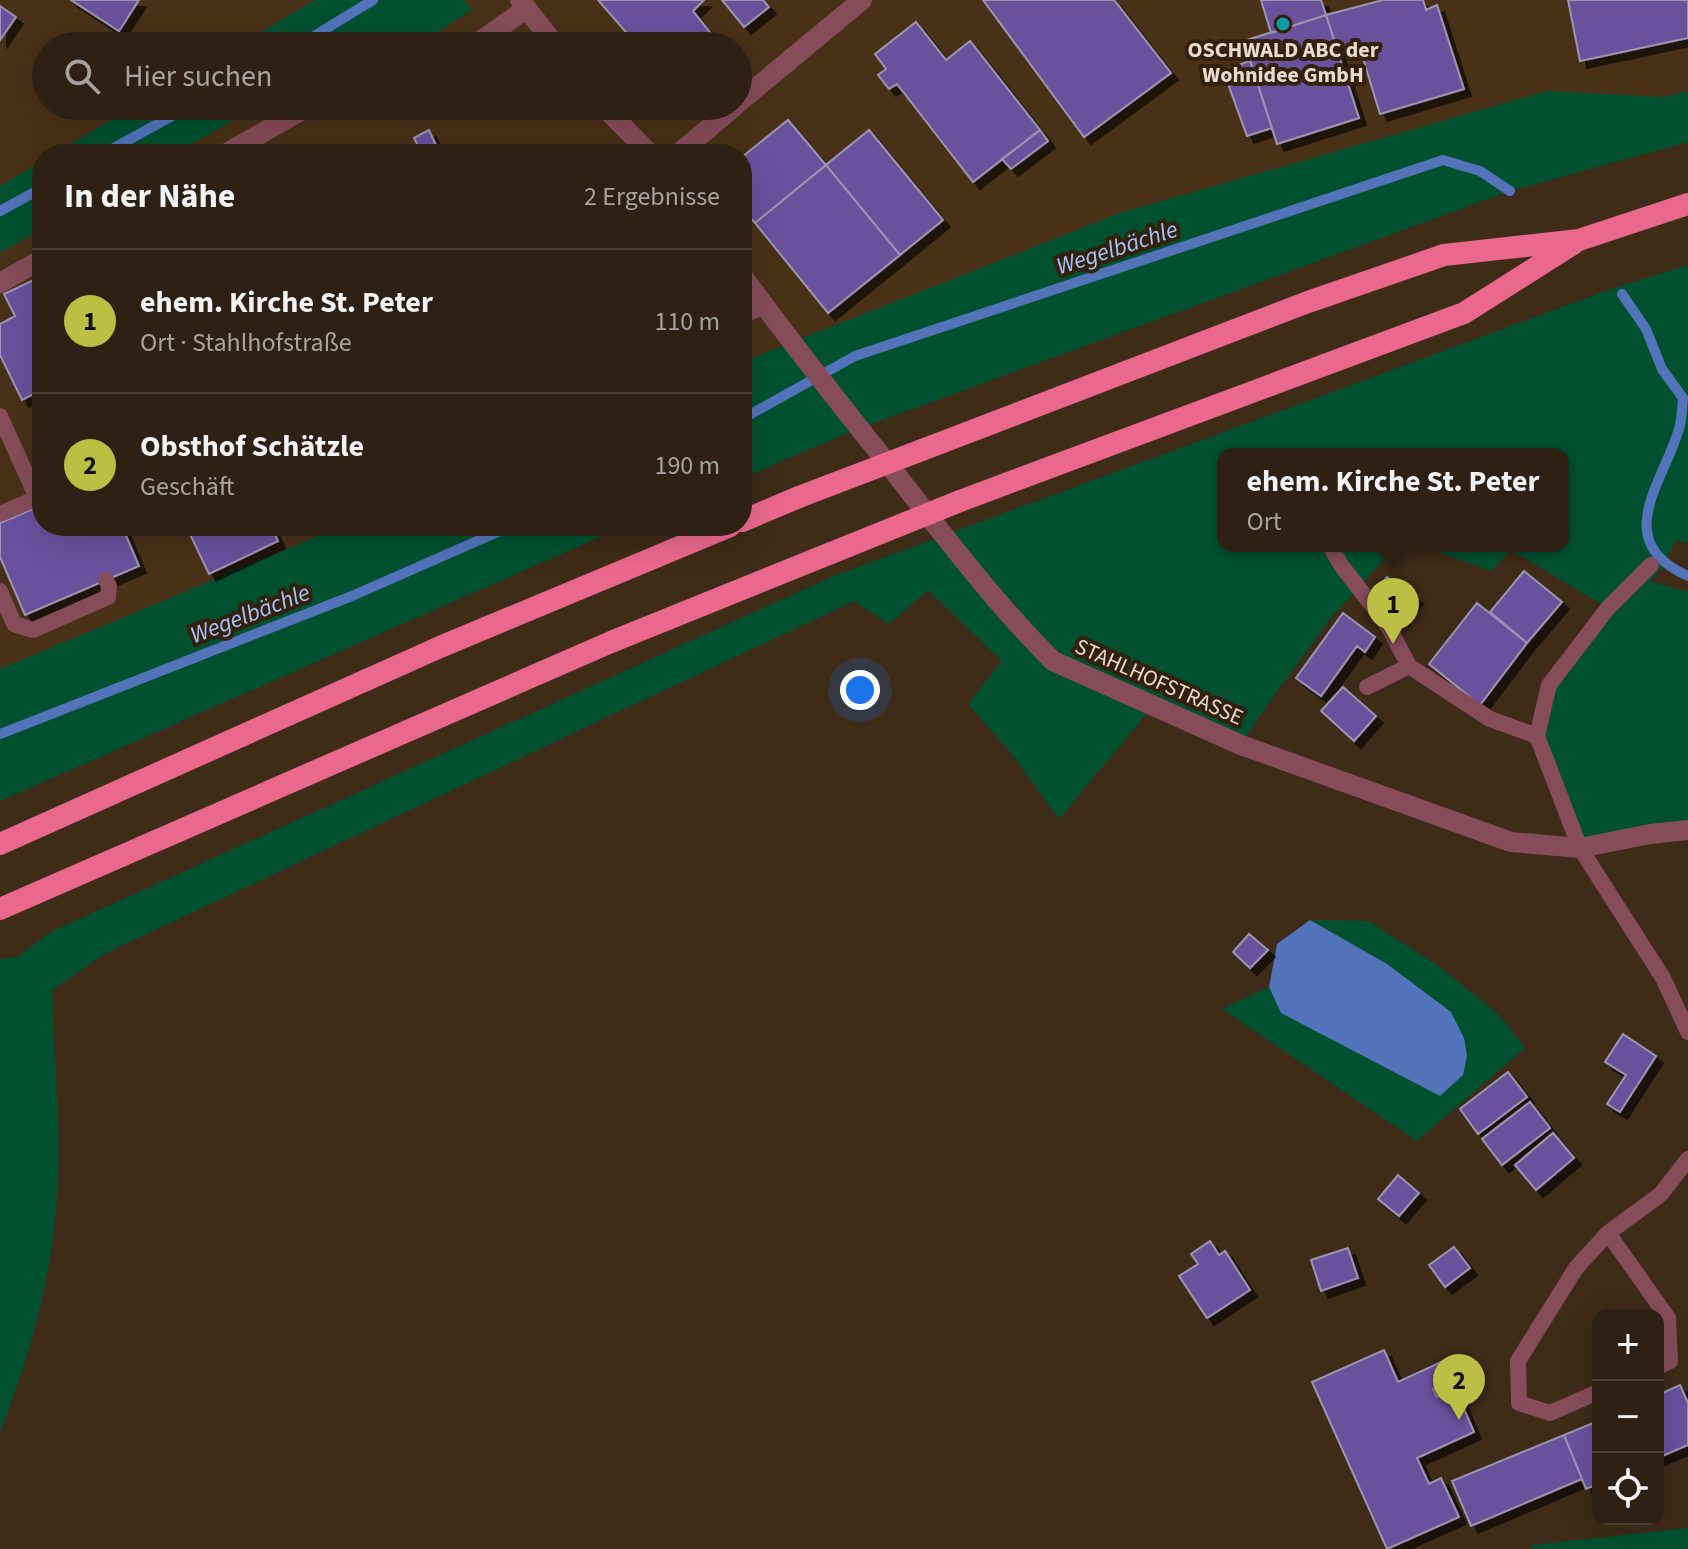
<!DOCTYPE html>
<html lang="de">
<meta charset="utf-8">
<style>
body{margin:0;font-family:"Source Sans 3",sans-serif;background:#36281b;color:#f1f3f6}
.controls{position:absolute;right:24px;bottom:24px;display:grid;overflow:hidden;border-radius:16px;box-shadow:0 8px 32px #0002}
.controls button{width:72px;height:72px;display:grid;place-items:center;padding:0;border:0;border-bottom:2px solid #493e32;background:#2e2012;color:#f1f3f6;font:40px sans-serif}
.you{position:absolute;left:860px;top:690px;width:28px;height:28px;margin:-20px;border:6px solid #fff;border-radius:50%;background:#1a73e8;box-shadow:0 0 0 12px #1a73e833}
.badge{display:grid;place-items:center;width:52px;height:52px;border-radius:50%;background:#bcbf44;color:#111;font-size:26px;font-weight:700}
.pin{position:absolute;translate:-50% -66px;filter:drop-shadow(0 2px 4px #0008)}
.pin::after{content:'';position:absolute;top:42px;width:28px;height:24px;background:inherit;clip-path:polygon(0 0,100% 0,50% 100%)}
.popup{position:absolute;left:1217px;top:448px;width:352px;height:104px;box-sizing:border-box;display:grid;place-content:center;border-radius:16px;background:#2e2012;filter:drop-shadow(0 2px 6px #0005);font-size:26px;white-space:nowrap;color:#a7a39f}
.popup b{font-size:30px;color:#f1f3f6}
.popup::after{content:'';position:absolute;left:50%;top:100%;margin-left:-16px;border:16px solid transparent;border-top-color:#2e2012}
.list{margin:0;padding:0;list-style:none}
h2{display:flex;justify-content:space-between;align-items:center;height:104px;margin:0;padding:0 32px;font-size:34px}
h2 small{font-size:26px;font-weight:400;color:#a7a39f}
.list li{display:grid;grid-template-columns:52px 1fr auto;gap:24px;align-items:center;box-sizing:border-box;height:144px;padding:0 32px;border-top:2px solid #493e32}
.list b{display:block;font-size:30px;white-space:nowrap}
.list p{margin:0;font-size:26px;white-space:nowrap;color:#a7a39f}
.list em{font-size:26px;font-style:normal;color:#a7a39f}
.icon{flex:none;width:44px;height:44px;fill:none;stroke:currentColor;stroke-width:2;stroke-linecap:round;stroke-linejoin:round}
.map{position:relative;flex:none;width:1688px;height:1549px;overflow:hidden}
.search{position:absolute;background:#2e2012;box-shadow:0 8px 32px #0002;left:32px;top:32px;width:720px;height:88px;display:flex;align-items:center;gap:20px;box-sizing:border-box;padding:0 28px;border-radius:44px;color:#a7a39f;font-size:30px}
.panel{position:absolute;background:#2e2012;box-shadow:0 8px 32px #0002;left:32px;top:144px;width:720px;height:392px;border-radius:32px}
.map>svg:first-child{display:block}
</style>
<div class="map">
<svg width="1688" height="1549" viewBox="0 0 1688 1549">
<defs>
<filter id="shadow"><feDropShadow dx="7" dy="7" stdDeviation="0" flood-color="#0009"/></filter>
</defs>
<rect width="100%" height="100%" fill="#3e2b18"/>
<!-- built -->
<path fill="#493118" d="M0 0H315L237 46H46V106H135L54 154H42V161L0 186Z
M464 0H1688V91L1664 97 1547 91 1120 213 742 362V154H174L258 106H738V46H416L472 11Z
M42 229V526H342L0 669V253Z"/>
<!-- green -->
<path fill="#015131" d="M315 0H464L472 10 416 46H237Z
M1547 91 1664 97 1688 91V142L1510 191 860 428 742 478V362L1120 213Z
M135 106H258L174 154H54Z
M42 161V229L0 253V186Z
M1688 265V543L1676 540 1662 568 1650 581 1688 592V830L1580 848 1537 736 1549 685 1608 608 1511 550 1491 571 1423 546H1563V454H1223V546H1396L1330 619 1265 708 1241 745 1153 706 1059 819 1011 753 968 704 1002 661 928 590 889 624 854 601 106 953 52 990C54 1066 63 1144 55 1221 48 1292 26 1366 0 1432V959L17 957 51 932 834 576 1611 289Z
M342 526H625L0 801V669Z
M1310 920 1368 921 1440 967 1499 1015 1525 1048 1417 1141 1222 1009 1269 987 1282 1013 1440 1095 1387 964Z
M1688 1528V1549H1529L1533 1545Z"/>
<!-- water -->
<path fill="#5374bb" d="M1310 920 1387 964 1451 1012 1464 1038 1467 1056 1463 1075 1440 1096 1281 1013 1269 987 1277 944Z"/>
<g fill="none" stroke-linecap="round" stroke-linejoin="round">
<!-- stream -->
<path stroke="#5374bb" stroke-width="10" d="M298 46 373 0
M103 154 190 106
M0 211 42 188
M1622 294 1646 329 1662 369 1683 398C1682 408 1682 419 1679 429 1663 483 1610 542 1688 576
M742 419 855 356 1443 160 1480 171 1510 191
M0 734 352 596 511 526"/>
</g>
<!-- building -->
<path fill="#69519c" stroke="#9c95b1" stroke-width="2" filter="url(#shadow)" d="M71 0H139L119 31Z
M598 0H704L693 11 721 46H638Z
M722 0H763L769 7 744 27Z
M983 0H1114L1171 73 1084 137Z
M1261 0H1321L1326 15 1271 33Z
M1383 0H1423L1426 10 1437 5 1464 89 1380 114 1358 42 1337 48 1326 15Z
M1568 0H1688V38L1580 61Z
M0 6 16 17 0 40Z
M1326 15 1359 118 1277 144 1244 41Z
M916 22 946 60 970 41 1040 130 973 182 897 84 889 89 878 75 886 69 875 54Z
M1250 61 1272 128 1247 136 1223 70Z
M788 120 826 165 755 223 742 208V157Z
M429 130 440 154H422L414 138Z
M869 130 943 220 900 255 826 165Z
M1040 130 1048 141 1011 169 1002 159Z
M826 165 900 255 828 313 755 223Z
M42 276V390L22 400 0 355V324L15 316 4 294Z
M42 505V526H122L139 566 25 615 0 557V523Z
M186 526H271L278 541 209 574Z
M1524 571 1562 602 1527 643 1490 612Z
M1387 577 1416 597 1401 619 1372 598Z
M1477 603 1527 643 1480 705 1429 664Z
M1343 613 1375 637 1365 652 1357 646 1321 696 1296 678Z
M1343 687 1376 716 1354 741 1321 711Z
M1249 934 1268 950 1250 968 1233 952Z
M1623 1034 1656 1056 1620 1112 1607 1104 1626 1075 1605 1062Z
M1508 1072 1527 1097 1478 1134 1460 1109Z
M1530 1102 1550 1128 1502 1165 1482 1139Z
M1553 1133 1574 1158 1536 1190 1515 1165Z
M1398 1175 1419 1193 1399 1216 1378 1199Z
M1210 1241 1219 1255 1225 1251 1250 1290 1207 1318 1179 1276 1198 1264 1191 1254Z
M1454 1247 1470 1268 1445 1287 1429 1265Z
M1348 1248 1358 1278 1321 1291 1311 1260Z
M1384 1350 1398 1382 1441 1362 1450 1382 1433 1389 1437 1397 1455 1388 1474 1432 1417 1458 1429 1484 1441 1478 1459 1517 1387 1549 1312 1382Z
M1680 1385 1688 1403V1445L1658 1458V1395Z
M1598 1421V1484L1586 1489 1564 1435Z
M1564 1435 1582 1479 1471 1526 1452 1481Z"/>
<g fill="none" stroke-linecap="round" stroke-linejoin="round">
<!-- service -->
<path stroke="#864c5a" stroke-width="16" d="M742 316 765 306
M0 416 37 498 0 514
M1330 546 1341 565 1388 626 1409 666 1490 719 1537 736
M1651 565 1608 608 1549 685 1537 736 1580 848 1663 978 1688 1032
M0 591 14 624 33 630 108 597 109 586 106 580
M1367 687 1409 666
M1608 1233 1668 1318 1670 1361 1658 1367
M1598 1392 1550 1413 1519 1403 1518 1361 1576 1268 1608 1233 1661 1194 1688 1159"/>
<!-- minor -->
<path stroke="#864c5a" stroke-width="20" d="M520 0 556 46
M473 46 526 9
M738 103 862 0
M603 106 650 154
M225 154 309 106
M678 154 735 106
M742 275C792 345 846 411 899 478 948 541 997 605 1053 661L1241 745 1511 842 1580 848 1650 834 1688 830
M0 283 42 259"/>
<!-- trunk -->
<path stroke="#ea688c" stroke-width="22" d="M922 450 1308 302 1444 255 1579 240 1688 204
M960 501 1464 313 1573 244
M742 521 799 497
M0 844 440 647 730 526
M0 909 611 642 831 553"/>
<!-- trunk-bridge -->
<path stroke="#ea688c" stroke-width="22" d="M799 497 922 450
M831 553 960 501"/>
</g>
<!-- markers -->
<circle fill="#0f9aa8" stroke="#33210e" stroke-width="3" cx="1283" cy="24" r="8"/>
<g text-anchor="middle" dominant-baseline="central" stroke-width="8" stroke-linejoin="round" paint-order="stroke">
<!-- poi labels -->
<g font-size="22" font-weight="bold" fill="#e7dace" stroke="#33210e">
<text x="1283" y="50">OSCHWALD ABC der<tspan x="1283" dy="25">Wohnidee GmbH</tspan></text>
</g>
<!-- street labels -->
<g font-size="22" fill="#e7dace" stroke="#33210e">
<text transform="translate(1159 682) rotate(24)">STAHLHOFSTRASSE</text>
</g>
<!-- water labels -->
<g font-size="24" font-style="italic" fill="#a6c3fd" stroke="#33210e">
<text transform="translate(1117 248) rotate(-18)">Wegelbächle</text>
<text transform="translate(250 614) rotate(-21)">Wegelbächle</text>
</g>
</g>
</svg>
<div class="controls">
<button>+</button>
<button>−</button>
<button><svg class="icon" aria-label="locate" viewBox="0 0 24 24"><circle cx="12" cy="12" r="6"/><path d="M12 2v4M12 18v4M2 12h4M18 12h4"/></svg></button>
</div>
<div class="you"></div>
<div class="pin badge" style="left:1393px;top:644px">1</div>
<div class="popup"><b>ehem. Kirche St. Peter</b>Ort</div>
<div class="pin badge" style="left:1459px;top:1420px">2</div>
<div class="search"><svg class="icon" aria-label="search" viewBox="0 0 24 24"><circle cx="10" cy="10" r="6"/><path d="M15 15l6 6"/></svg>Hier suchen</div>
<section class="panel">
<h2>In der Nähe<small>2 Ergebnisse</small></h2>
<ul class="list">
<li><span class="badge">1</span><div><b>ehem. Kirche St. Peter</b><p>Ort · Stahlhofstraße</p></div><em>110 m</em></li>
<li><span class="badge">2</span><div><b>Obsthof Schätzle</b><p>Geschäft</p></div><em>190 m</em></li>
</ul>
</section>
</div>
